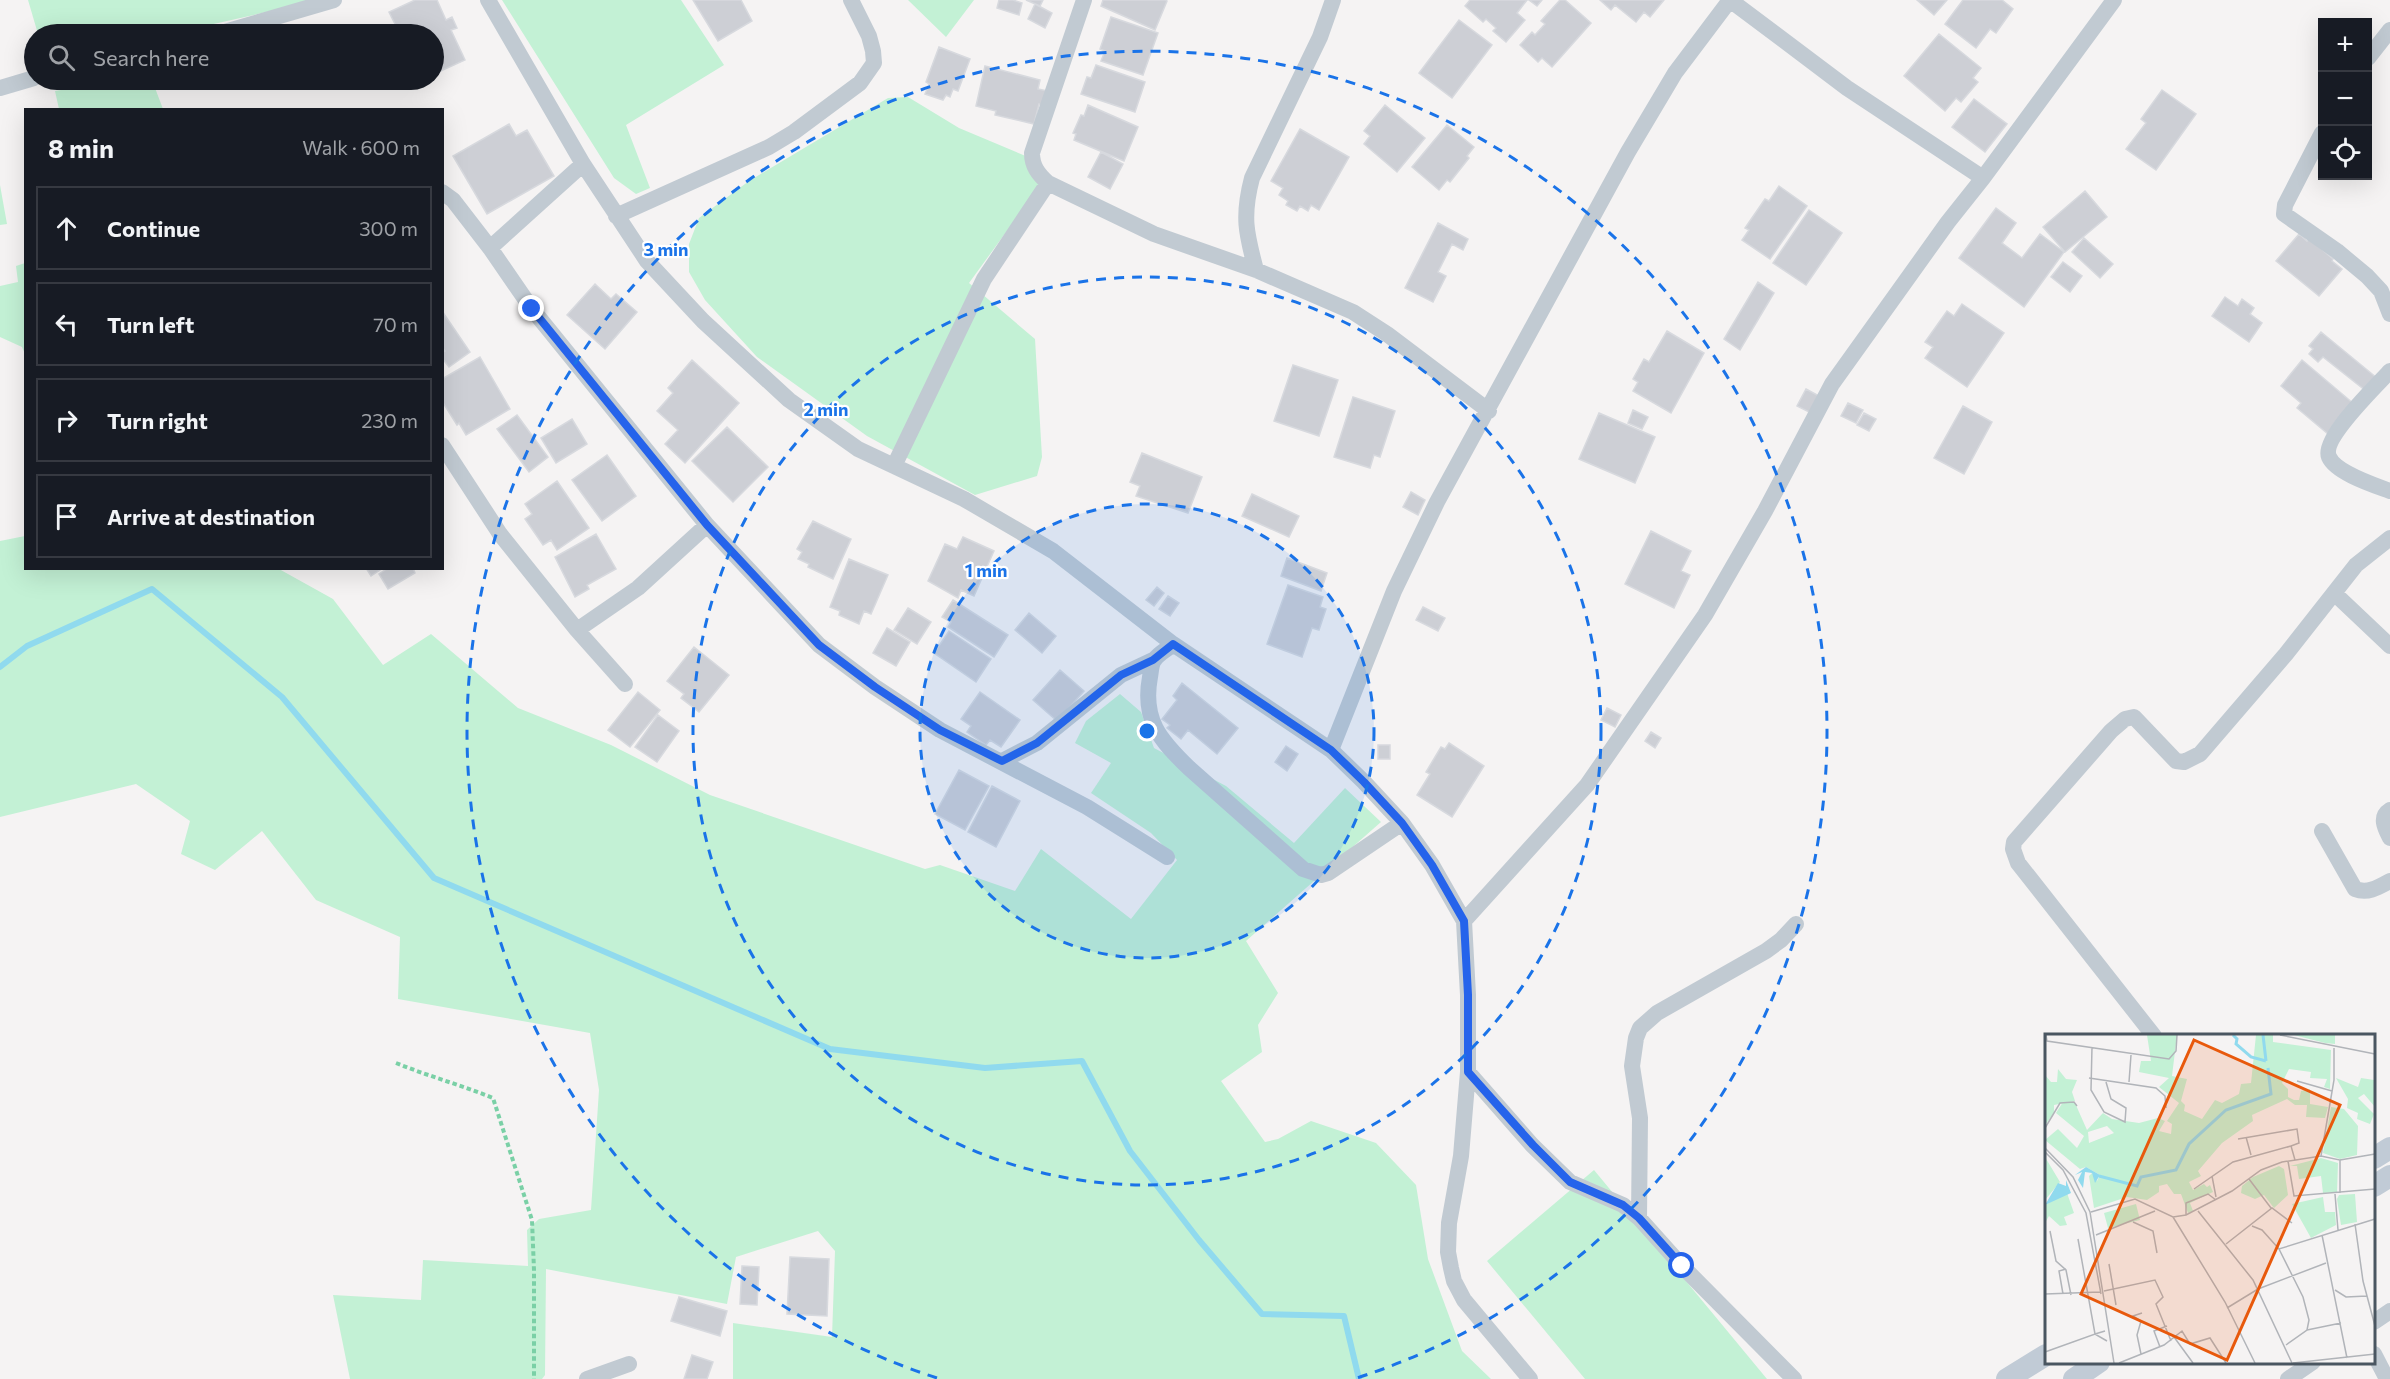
<!DOCTYPE html>
<meta charset="utf-8">
<style>
body{margin:0;font-family:Commissioner,sans-serif;background:#20242c;color:#f1f3f6}
.controls{position:absolute;right:18px;top:18px;display:grid;overflow:hidden;border-radius:0px;box-shadow:0 6px 24px #0002}
.controls button{width:54px;height:54px;display:grid;place-items:center;padding:0;border:0;border-bottom:2px solid #363941;background:#171b24;color:#f1f3f6;font:30px sans-serif}
.stop{position:absolute;width:18px;height:18px;margin:-14px;border:4px solid #2563eb;border-radius:50%;background:#fff}
.stop.end{background:#2563eb;border-color:#fff;box-shadow:0 2px 6px #0008}
.list{margin:0;padding:0;list-style:none}
h2{display:flex;justify-content:space-between;align-items:center;height:78px;margin:0;padding:0 24px;font-size:26px}
h2 small{font-size:20px;font-weight:400;color:#9ea1a6}
.list li{display:grid;grid-template-columns:39px 1fr auto;gap:18px;align-items:center;box-sizing:border-box;height:84px;margin:0 12px 12px;padding:0 12px;border:2px solid #363941;border-radius:0px}
.list b{display:block;font-size:22px;white-space:nowrap}
.list em{font-size:20px;font-style:normal;color:#9ea1a6}
.icon{flex:none;width:33px;height:33px;fill:none;stroke:currentColor;stroke-width:2;stroke-linecap:round;stroke-linejoin:round}
.map{position:relative;flex:none;width:2390px;height:1379px;overflow:hidden}
.search{position:absolute;background:#171b24;box-shadow:0 6px 24px #0002;left:24px;top:24px;width:420px;height:66px;display:flex;align-items:center;gap:15px;box-sizing:border-box;padding:0 21px;border-radius:33px;color:#9ea1a6;font-size:22px}
.panel{position:absolute;background:#171b24;box-shadow:0 6px 24px #0002;left:24px;top:108px;width:420px;height:462px;border-radius:0px}
.map>svg:first-child{display:block}
</style>
<div class="map">
<svg width="2390" height="1379" viewBox="0 0 2390 1379">
<rect width="100%" height="100%" fill="#f5f3f3"/>
<!-- green -->
<path fill="#c3f1d5" d="M28 0H320L169 34H38Z
M502 0H681L724 65 626 125 650 188 636 194 614 178Z
M908 0H974L946 37Z
M121 80H152L163 109H59L55 91Z
M908 97 959 128 1035 160 1041 184 969 283 1035 339 1042 457 1037 476 975 495 867 436 757 357 705 300 689 272V244L699 218 749 181 888 98Z
M0 185 7 224 0 225Z
M25 263H26L25 354 22 347 0 337V286L18 282 16 266Z
M25 536 26 568 279 569 333 599 383 665 431 634 518 708 611 745 710 795 925 869 940 865 1015 891 1041 849 1131 919 1177 860 1151 833 1091 793 1111 763 1075 743 1086 721 1120 694 1141 712 1154 748 1226 786 1294 843 1345 788 1381 822 1246 941 1278 993 1258 1025 1262 1052 1221 1081 1265 1142 1278 1139 1311 1121 1376 1143 1416 1185 1428 1259 1462 1351 1491 1379H733V1323L832 1337 835 1251 818 1231 736 1257 727 1304 546 1269 545 1375 542 1379H350L333 1295 421 1300 423 1260 528 1266 527 1230 539 1219 591 1210 599 1090 590 1033 398 999 400 937 316 900 262 831 215 870 181 854 190 821 136 784 0 817V541Z
M1594 1170 1767 1379H1585L1487 1261Z"/>
<g fill="none" stroke-linecap="round" stroke-linejoin="round">
<!-- stream -->
<path stroke="#90daee" stroke-width="6" d="M0 667 27 646 152 589 282 697 434 878 830 1049 985 1068 1082 1061 1130 1151 1199 1240 1262 1314 1344 1316 1359 1379"/>
</g>
<!-- building -->
<path fill="#cdcfd5" stroke="#d7d9de" stroke-width="1.5" d="M415 0H437L446 20 452 17 457 28 451 30 465 60 434 74V34H400L389 12Z
M693 0H741L752 21 718 41Z
M999 0H1013L1022 3 1019 15 997 8Z
M1026 0H1043L1040 6Z
M1103 0H1165L1167 1 1155 30 1101 6Z
M1470 0H1527L1517 13 1525 20 1506 42 1493 31 1496 28 1486 19 1483 22 1465 6Z
M1529 0H1542L1537 6Z
M1560 0H1565L1591 23 1552 67 1542 58 1538 62 1520 45 1532 32 1535 35 1545 24 1541 21Z
M1600 0H1664L1650 17 1644 12 1636 22 1615 5 1611 10Z
M1917 0H1947L1934 15Z
M1963 0H2002L2013 9 1996 33 1990 29 1976 48 1945 24Z
M1035 4 1052 13 1045 28 1028 19Z
M1111 17 1158 33 1143 75 1101 61 1105 51 1100 49Z
M1459 20 1492 45 1452 98 1419 73Z
M1939 34 1981 68 1973 78 1978 82 1961 102 1956 98 1945 111 1904 76Z
M939 47 970 59 958 91 953 89 950 97 946 95 943 100 925 94 929 84 926 82Z
M1096 65 1145 82 1135 112 1081 94 1087 77 1091 78Z
M985 66 1040 80 1038 89 1048 91 1044 106 1039 104 1034 124 995 115 996 111 976 106Z
M2162 90 2196 114 2156 170 2126 149 2146 123 2141 119Z
M1974 99 2007 124 1985 152 1952 127Z
M1088 105 1138 127 1124 161 1074 140 1076 134 1073 133 1081 115 1084 116Z
M1385 105 1425 138 1397 172 1364 144 1370 136 1364 131Z
M509 124 516 136 527 130 554 176 487 214 453 156Z
M1447 125 1474 147 1467 156 1469 158 1450 182 1447 180 1439 190 1412 167Z
M1300 129 1349 157 1319 210 1311 205 1308 211 1300 206 1297 211 1286 205 1288 201 1279 195 1283 188 1271 181Z
M1101 152 1123 164 1110 189 1088 177Z
M1779 186 1807 206 1770 259 1742 240 1749 230 1745 228 1765 199 1769 201Z
M2085 191 2107 217 2065 252 2043 227Z
M1996 208 2016 223 2002 243 2022 258 2040 234 2064 252 2024 307 1959 258Z
M1809 210 1842 233 1806 285 1773 263Z
M1438 223 1468 239 1463 250 1452 244 1438 272 1446 276 1433 302 1405 288Z
M2299 234 2307 241 2309 238 2333 259 2332 261 2342 269 2319 296 2276 261Z
M2084 238 2113 264 2100 278 2072 252Z
M2063 262 2082 276 2070 292 2051 277Z
M1758 282 1774 293 1740 350 1724 339Z
M595 284 611 299 616 294 637 312 605 349 567 315Z
M2225 297 2238 306 2242 299 2254 308 2250 314 2262 323 2249 342 2212 316Z
M1962 304 2004 333 1967 387 1925 358 1933 347 1925 342 1947 311 1954 316Z
M442 311 470 352 449 367 442 358V353L445 351 442 347Z
M1667 331 1704 353 1671 413 1633 391 1638 382 1633 379 1644 359 1649 362Z
M2321 332 2377 378 2366 391 2323 357 2318 362 2309 354 2313 349 2309 346Z
M480 357 510 409 466 435 459 423 457 425 442 401V379Z
M692 360 739 403 685 463 665 444 678 430 657 411 673 393 668 388Z
M2302 360 2354 404 2328 434 2297 408 2301 403 2281 386Z
M1293 365 1338 380 1319 436 1274 421Z
M1806 389 1821 397 1813 414 1797 406Z
M1353 397 1395 411 1380 457 1374 455 1370 468 1334 457Z
M1848 403 1863 410 1856 423 1841 416Z
M1963 406 1992 422 1964 474 1934 458Z
M1633 410 1648 417 1642 429 1628 423Z
M1599 413 1655 437 1635 483 1579 459Z
M1864 413 1876 419 1869 431 1857 425Z
M517 415 548 457 529 472 497 429Z
M572 419 587 444 556 463 541 438Z
M727 427 768 467 733 502 692 461Z
M1142 453 1202 477 1188 513 1136 496 1140 486 1130 482Z
M607 455 636 496 602 521 572 480Z
M557 481 589 528 557 550 551 540 543 545 525 519 532 514 525 504Z
M1411 492 1425 500 1418 515 1403 507Z
M1252 494 1299 516 1289 537 1242 516Z
M813 521 851 539 833 579 808 567 809 564 798 559 802 552 797 549Z
M1651 531 1691 551 1681 571 1690 575 1674 608 1625 584Z
M596 534 616 569 587 585 589 589 575 597 555 557Z
M963 537 994 551 974 596 961 590 958 598 928 581 945 544 957 549Z
M1287 558 1327 573 1321 591 1281 576Z
M849 559 888 575 871 614 864 611 859 624 839 615 840 611 830 607Z
M366 568H383L371 576Z
M388 568H413L415 573 388 589 379 574Z
M1288 585 1323 597 1320 607 1326 609 1319 630 1312 628 1302 657 1267 644Z
M1157 587 1164 593 1154 606 1146 600Z
M1168 596 1179 603 1170 616 1159 609Z
M953 600 1008 635 994 657 948 627 951 622 942 617Z
M1423 607 1445 618 1438 631 1416 620Z
M908 608 931 622 917 644 894 630Z
M1029 613 1056 636 1042 653 1015 630Z
M887 628 910 642 896 666 873 653Z
M949 631 991 659 976 682 934 653Z
M694 647 729 675 699 712 681 698 684 694 667 681Z
M1060 670 1084 691 1057 721 1033 700Z
M1182 683 1238 728 1217 754 1188 730 1181 739 1167 728 1170 725 1162 719 1177 700 1173 696Z
M638 692 660 710 630 747 608 730Z
M980 692 1020 720 1001 747 990 740 986 745 967 732 971 726 961 719Z
M1607 708 1621 715 1615 727 1601 720Z
M658 715 679 731 657 762 635 747Z
M1651 732 1661 738 1655 748 1645 741Z
M1449 743 1484 766 1452 817 1417 795 1430 774 1426 772 1441 747 1445 749Z
M1378 745H1390V759H1378Z
M1286 746 1298 754 1287 771 1275 762Z
M959 770 989 786 965 830 935 814Z
M992 786 1020 801 996 847 968 832Z
M790 1257 829 1259 827 1316 787 1314Z
M742 1266 759 1267 757 1305 740 1304Z
M679 1297 727 1311 720 1336 671 1321Z
M692 1355 713 1362 707 1379H684Z"/>
<g fill="none" stroke-linecap="round" stroke-linejoin="round">
<!-- path -->
<path stroke="#7ad0a6" stroke-width="4" stroke-dasharray="4.5 3" stroke-linecap="butt" d="M396 1063C428 1076 461 1085 493 1098L532 1220 534 1270V1379"/>
<!-- street -->
<path stroke="#c1cad2" stroke-width="16" d="M488 0 583 164 647 261 703 321 789 400 858 449 964 499 1053 551 1173 644 1331 750 1364 782 1402 823 1432 865 1464 921 1468 995V1072L1461 1156 1449 1223 1448 1252 1451 1268 1454 1281 1464 1300 1530 1379
M1084 0 1032 153C1032 166 1038 174 1048 183L1154 234 1256 270 1353 312 1387 334 1489 411
M218 34 334 0
M2368 58 2390 30
M0 88 34 78
M2322 133 2285 205 2284 214 2337 251 2367 276 2381 291 2390 314
M442 192 453 200 490 248 583 164
M616 216 769 147 794 132 860 83 874 63 873 51 869 36 851 0
M490 248 532 309 707 525 819 645 875 687 940 730 1087 807 1167 857
M1256 270C1246 233 1242 216 1252 178L1320 37 1333 0
M2390 371C2377 385 2321 439 2329 457 2336 473 2374 485 2390 491
M442 445 500 534 577 630 625 684
M894 466 984 279 1048 183
M2334 593 2390 646
M577 630 638 588 707 525
M1173 644C1168 649 1159 653 1155 659 1151 663 1151 672 1150 677 1142 720 1160 740 1189 768L1303 869 1321 875 1328 873 1402 823
M1331 750 1394 591 1437 502 1628 152 1675 73 1730 0 1847 88 1983 178
M1002 761 1037 743 1121 675 1153 660
M2390 810C2379 817 2385 828 2390 838
M2322 831 2355 889C2368 894 2379 887 2390 881
M1464 921 1587 785 1705 615 1765 511 1832 384 1948 222 1983 178 2114 0
M2154 1036 2018 863 2013 849 2014 842 2111 731 2125 719 2134 717 2176 761 2184 762 2200 754 2286 654 2356 565 2390 538
M1468 1072 1532 1145 1570 1182 1623 1205 1639 1218 1682 1266 1794 1379
M1639 1218 1640 1118 1632 1066 1636 1038 1640 1028 1657 1013 1766 951 1781 940 1796 924
M2374 1322 2390 1311
M2374 1354 2387 1379
M587 1379 629 1364
M2288 1379 2313 1362"/>
<!-- secondary -->
<path stroke="#c1cbd6" stroke-width="22" d="M2374 1158 2390 1148
M2374 1186 2390 1176
M2007 1379 2046 1355
M2074 1379 2099 1362"/>
</g>
<g fill="none" stroke-linecap="round" stroke-linejoin="round">
<!-- route -->
<path stroke="#2563eb" stroke-width="8" d="M532 309 707 525 819 645 875 687 940 730 1002 761 1037 743 1121 675 1153 660 1173 644 1331 750 1364 782 1402 823 1432 865 1464 921 1468 995V1072L1533 1145 1570 1182 1623 1205 1639 1218 1682 1266"/>
</g>
<!-- distance rings -->
<circle cx="1147" cy="731" r="227" fill="#1a73e8" fill-opacity=".12"/>
<g fill="none" stroke="#1a73e8" stroke-width="3" stroke-dasharray="10 8">
<circle cx="1147" cy="731" r="227"/>
<circle cx="1147" cy="731" r="454"/>
<path d="M937 1378A680 680 0 1 1 1357 1378"/>
</g>
<!-- overview -->
<g transform="translate(2045 1034)">
<rect width="330" height="330" fill="#f5f3f3"/>
<path d="M102 1H132L127 42 142 45 136 67 140 71 139 77 157 85 170 66 177 69 194 60 196 50 206 49 211 1H228V8L286 16 285 55 279 53 282 45 265 44 266 38 244 35 237 49 243 55V63L249 66H254L256 57 265 55V70L283 73 280 84 261 83 262 71H250L242 65 207 81 208 87 177 109 153 137 156 142 144 148 148 156 159 150 162 153 165 151 168 158 145 169 148 177 143 179 136 160H129L122 150 114 152V158L102 166 82 163 49 174 44 142 47 139 52 147 55 141 41 133 35 135 0 106 13 95 32 114 39 102 11 79 18 68 30 69 42 96 58 79 67 85 94 89 113 84 120 87 114 97 126 100 127 90 122 87 134 69 114 53 124 44 94 38 96 27H106ZM62 92 69 99 44 109 43 98ZM249 1H290V10L280 9ZM13 35 21 45 32 46 27 58 30 67 9 71V79L0 91V41L6 48H12ZM330 41V73L319 60 313 64 329 80 325 90 312 85 313 79 302 74 303 65 291 44 313 53 316 44 329 46ZM286 73 299 75 313 92 312 121 295 125 278 119ZM0 123 15 148 0 166ZM276 124 293 129 292 158 278 159 276 142 254 145 252 132H245ZM234 132 239 135 243 161 229 174 219 161 210 165 196 159 197 152 208 143ZM22 159 29 179 19 183 22 191 15 192 4 182 0 189V171ZM310 160 312 188 296 191 292 165 294 161ZM278 163 280 178H290L291 191 266 204 247 170ZM91 170 95 186 63 194 59 179Z" fill="#c3f1d5" fill-rule="evenodd"/>
<path d="M41 133 55 141 50 149 47 139 40 138 38 154 33 146 37 138 30 141ZM21 146 26 159 0 171 13 149 21 152Z" fill="#90daee"/>
<path fill="none" stroke="#90daee" stroke-width="3" d="M188 1 192 5 191 10 206 23 221 27M218 1 221 27M54 142 92 152 96 143 131 136 144 110 181 76 226 60 223 34"/>
<path fill="none" stroke="#b1b4b9" stroke-width="1.5" d="M1 1 2 7 124 25 131 17 132 1M235 1 330 20M47 13 46 56 59 78 80 88 81 74 66 65 61 48M44 44 111 54 120 62 121 74M252 47 287 57M84 48 86 21M0 94 15 69 29 68 32 72M201 103 206 121M193 105 252 95 254 109 246 112 250 126M0 114 28 143 45 178 69 329M0 118 18 136 41 179 56 260M276 122 289 46V14M295 126 330 120M243 127 249 162 330 155M167 142 171 163M204 145 226 174M149 155 188 128 246 112M290 160 293 196M153 177 208 246 247 329M46 178 90 165 128 183 141 181 187 157 216 136 237 128 276 122 295 126V159M141 181V169L163 160 171 166M128 183 180 268 210 329M88 188 108 197 112 219M310 190 318 247 330 292M207 192 217 196 234 215 330 185M5 197 11 227 21 236 26 261M51 201 110 177M277 201 302 324M33 205 50 300 60 297M181 210 227 174 247 189M234 215 258 263 264 286 262 296 241 311M64 230 71 271M290 256 301 263 322 262M59 257 110 246 118 263 111 270 126 307M0 260 55 258M18 260 14 237 21 235M182 274 213 255 281 229M262 296 296 289M129 303 148 329M115 313 109 297 122 292M0 318 50 300 62 307M96 320 92 301 96 287 88 282 97 279M74 329 119 311 137 297 145 310 165 304 181 329M248 329 330 320"/>
<path fill="#e8590c" fill-opacity="0.15" stroke="#e8590c" stroke-width="3" d="M149 6 295 71 182 326 36 260Z"/>
<rect width="330" height="330" fill="none" stroke="#4a5661" stroke-width="3"/>
</g>
<circle cx="1147" cy="731" r="9" fill="#1a73e8" stroke="#fff" stroke-width="3"/>
<g font-size="18" text-anchor="middle" font-weight="bold" fill="#1a73e8" stroke="#fff" stroke-width="4.5" stroke-linejoin="round" paint-order="stroke">
<text x="666" y="256">3 min</text>
<text x="826" y="416">2 min</text>
<text x="986" y="577">1 min</text>
</g>
</svg>
<div class="controls">
<button>+</button>
<button>−</button>
<button><svg class="icon" aria-label="locate" viewBox="0 0 24 24"><circle cx="12" cy="12" r="6"/><path d="M12 2v4M12 18v4M2 12h4M18 12h4"/></svg></button>
</div>
<div class="stop" style="left:1682px;top:1266px"></div>
<div class="stop end" style="left:532px;top:309px"></div>
<div class="search"><svg class="icon" aria-label="search" viewBox="0 0 24 24"><circle cx="10" cy="10" r="6"/><path d="M15 15l6 6"/></svg>Search here</div>
<section class="panel">
<h2>8 min<small>Walk · 600 m</small></h2>
<ul class="list">
<li><svg class="icon" aria-label="ahead" viewBox="0 0 24 24"><path d="M12 20V5M6 11l6-6 6 6"/></svg><div><b>Continue</b></div><em>300 m</em></li>
<li><svg class="icon" aria-label="left" viewBox="0 0 24 24"><path d="M17 20v-9H6M10 6l-5 5 5 5"/></svg><div><b>Turn left</b></div><em>70 m</em></li>
<li><svg class="icon" aria-label="right" viewBox="0 0 24 24"><path d="M7 20v-9h11M14 6l5 5-5 5"/></svg><div><b>Turn right</b></div><em>230 m</em></li>
<li><svg class="icon" aria-label="arrive" viewBox="0 0 24 24"><path d="M6 21V4h12l-3 4 3 4H6"/></svg><div><b>Arrive at destination</b></div></li>
</ul>
</section>
</div>
